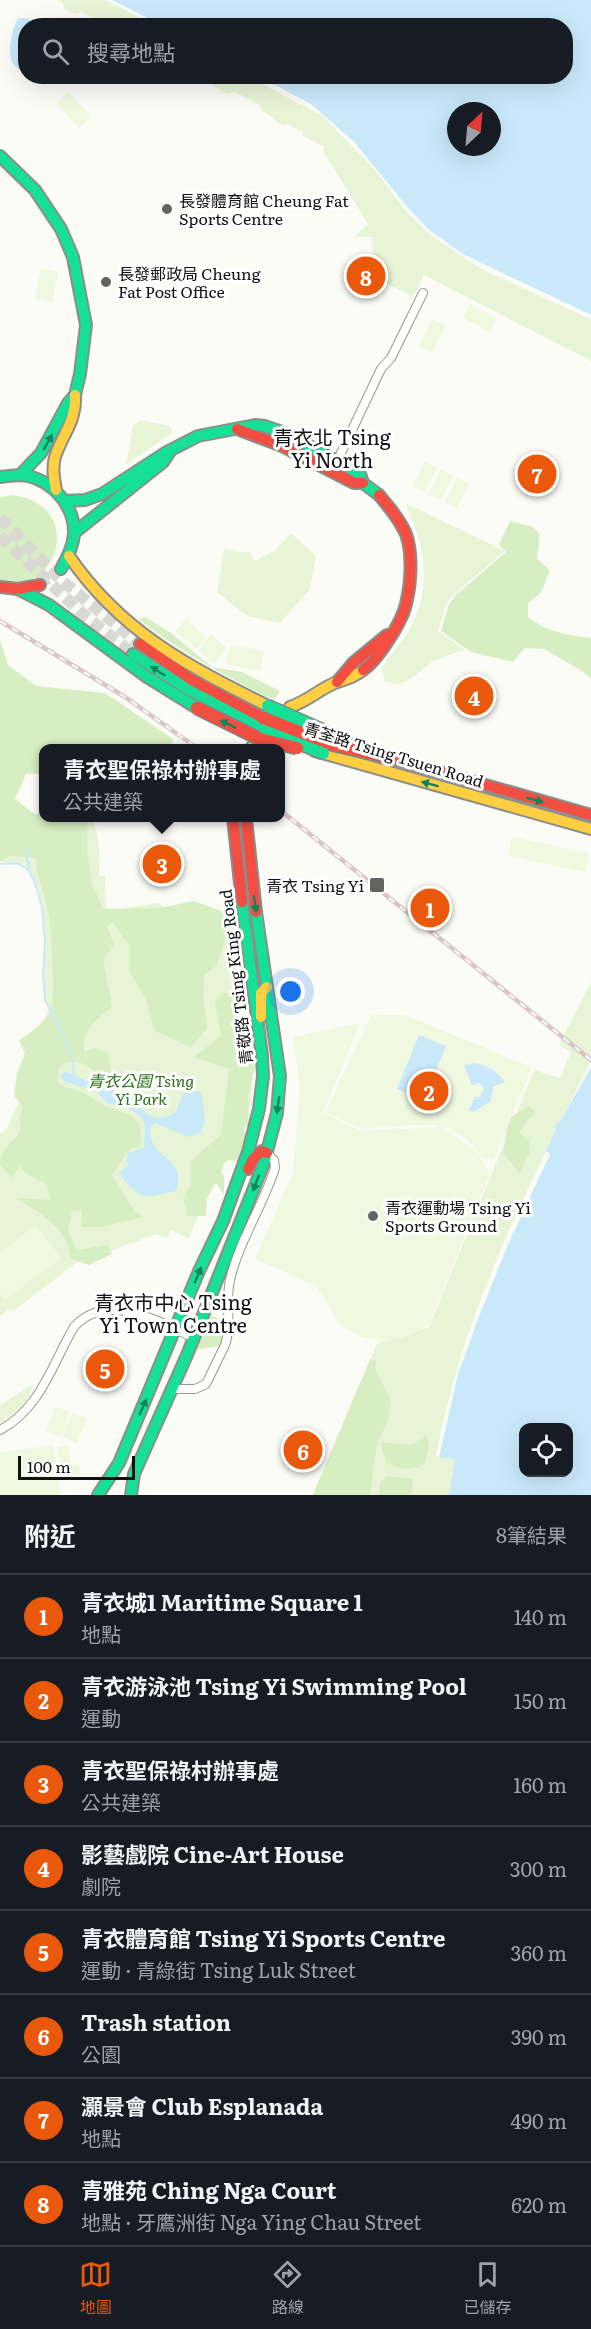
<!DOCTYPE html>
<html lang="zh-TW">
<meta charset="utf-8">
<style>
body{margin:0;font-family:Literata,"Noto Sans TC",serif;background:#242831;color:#f1f3f6}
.controls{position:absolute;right:18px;bottom:18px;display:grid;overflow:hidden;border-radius:12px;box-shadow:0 6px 24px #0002}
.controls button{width:54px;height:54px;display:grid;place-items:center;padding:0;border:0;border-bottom:2px solid #363941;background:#171b24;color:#f1f3f6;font:30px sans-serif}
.compass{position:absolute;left:447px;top:102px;width:54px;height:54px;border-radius:50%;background:#171b24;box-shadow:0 6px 24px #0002;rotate:26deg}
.scale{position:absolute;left:18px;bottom:15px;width:117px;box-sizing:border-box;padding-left:6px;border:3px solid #111;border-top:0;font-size:16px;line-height:21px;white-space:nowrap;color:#111;-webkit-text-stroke:4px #fff;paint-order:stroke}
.you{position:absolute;left:291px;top:992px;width:21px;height:21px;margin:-15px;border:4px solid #fff;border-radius:50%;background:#1a73e8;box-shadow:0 0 0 9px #1a73e833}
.badge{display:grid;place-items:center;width:39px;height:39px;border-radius:50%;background:#ea580c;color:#fff;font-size:20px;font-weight:700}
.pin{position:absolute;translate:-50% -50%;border:3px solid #fff;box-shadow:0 2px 6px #0006}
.popup{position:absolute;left:39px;top:744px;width:246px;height:78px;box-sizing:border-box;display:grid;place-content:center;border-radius:12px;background:#171b24;filter:drop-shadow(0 2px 4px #0005);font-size:20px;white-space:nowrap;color:#9ea1a6}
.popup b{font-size:22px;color:#f1f3f6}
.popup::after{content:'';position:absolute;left:50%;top:100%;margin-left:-12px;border:12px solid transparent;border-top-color:#171b24}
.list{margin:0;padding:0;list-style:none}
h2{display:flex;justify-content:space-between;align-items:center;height:78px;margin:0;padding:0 24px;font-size:26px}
h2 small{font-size:20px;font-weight:400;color:#9ea1a6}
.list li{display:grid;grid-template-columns:39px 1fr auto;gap:18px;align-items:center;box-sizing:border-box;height:84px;padding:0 24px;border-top:2px solid #363941}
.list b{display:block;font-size:22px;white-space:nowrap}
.list p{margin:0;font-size:20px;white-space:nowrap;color:#9ea1a6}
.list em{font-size:20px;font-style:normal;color:#9ea1a6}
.icon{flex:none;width:33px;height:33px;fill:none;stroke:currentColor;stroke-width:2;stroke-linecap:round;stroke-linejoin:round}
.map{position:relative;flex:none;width:591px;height:1495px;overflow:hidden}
.search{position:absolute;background:#171b24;box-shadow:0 6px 24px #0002;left:18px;right:18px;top:18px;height:66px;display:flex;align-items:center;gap:15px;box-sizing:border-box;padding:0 21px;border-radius:24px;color:#9ea1a6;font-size:22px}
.sheet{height:750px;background:#171b24}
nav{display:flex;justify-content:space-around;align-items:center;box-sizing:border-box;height:84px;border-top:2px solid #363941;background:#171b24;font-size:16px;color:#9ea1a6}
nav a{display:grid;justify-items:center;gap:3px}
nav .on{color:#ea580c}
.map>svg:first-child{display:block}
</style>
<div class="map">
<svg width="591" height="1495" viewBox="0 0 591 1495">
<rect width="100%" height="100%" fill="#fcfcf7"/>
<!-- green -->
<path fill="#e7f4d5" d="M57 0H106L153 25H107L81 12 75 14 64 9 63 3Z
M205 77H249L323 116 377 172 404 209 429 234 483 270 591 319V361L424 275 413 297 382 281 373 270 372 237H354L368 224 323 151 325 147 303 136V132L287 124 283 126C274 121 271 115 262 111L260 105 235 92 228 94 213 86 211 79Z
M140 420 169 426 173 432 126 465 133 426Z
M405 503 505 551 453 595 446 604 438 631 465 650C455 653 444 656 434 661 417 671 407 690 385 681L382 668C390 654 403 642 411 627 433 585 424 544 405 503Z
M291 533 316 556 310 589 280 623 247 616 217 592 224 549 250 553 254 561 275 551Z
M49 818H92C100 837 100 855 99 876H105L106 911 158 903 198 924 231 921 237 937 230 939 236 1020 253 1066 251 1103 243 1134 233 1158 218 1167 189 1238 170 1230 167 1239 157 1234 76 1263 12 1312 9 1309 0 1316V1134L7 1128 26 1086 43 1035 48 1007 43 988 45 941 42 907 32 875 23 865 3 864 2 858Z
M591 982V1061L560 1122H558L554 1128 557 1129C505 1233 457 1342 436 1456L455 1459 449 1495H313L377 1344 429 1327 534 1070 560 1078 571 1052 559 1045Z
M33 1384C30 1401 15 1414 0 1422V1405Z"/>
<!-- forest -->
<path fill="#d7edc2" d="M13 495C88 506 56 600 0 580V497Z
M510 521 533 527 540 534 537 559 550 570 541 593 528 603V617C547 632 567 635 591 638V679L582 671 544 649 525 648 513 662 471 652 441 631 449 604 456 595 506 552 499 544Z
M146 617 171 633 212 667 242 672 280 691 274 700C226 677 180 651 138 619Z
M0 640 8 665 36 686 105 693 173 739 171 748H44L43 774H26L15 799 36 815 43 810 44 818H88L87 851 91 881 103 909 160 908 194 901 235 916 225 939 217 965 204 975 203 997 207 1028 191 1047 155 1031 146 999 129 970V945L113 922 107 926 114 945 103 959 112 1007C94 1021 82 1029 84 1052L94 1048 108 1053 112 1078 105 1079C90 1068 79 1055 60 1066 52 1089 64 1085 81 1092 90 1095 97 1102 105 1106 117 1111 131 1112 138 1123 141 1128 141 1136 142 1142L139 1146 130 1149 112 1175 135 1212 143 1217 102 1227H81L82 1211 72 1210 68 1232 77 1250 108 1245 112 1254 89 1265 70 1258C69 1228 38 1212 16 1198L50 1200 47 1184 25 1173 20 1166 11 1178 0 1164C0 1153 10 1143 18 1136L21 1124 19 1119 23 1107 14 1096 17 1074 25 1053 19 1040C30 1034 47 1021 51 1008 56 993 51 929 48 912 45 893 36 877 36 858L10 856 0 862Z
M224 992 234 997 251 1040 259 1049 248 1098 249 1124 243 1128 249 1140 241 1161 226 1160 221 1172 224 1176V1195L216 1183 207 1198 206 1216H188L183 1199 191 1185V1161L221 1135 229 1069 194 1057 221 1036 215 1002Z
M529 1106 536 1114 528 1119 519 1133 530 1141 529 1154 520 1173 503 1154 508 1119Z
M210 1315 222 1320 223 1340 220 1346 195 1350Z
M370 1359 376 1361 375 1369 391 1401 388 1421 377 1443 370 1495H313Z
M426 1436 429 1444 425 1464C411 1471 400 1470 386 1462L380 1442 411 1445Z
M387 1476 413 1479 412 1495H379L380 1483Z"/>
<!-- pitch -->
<path fill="#f0f8df" d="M68 92 91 116 79 128 56 104Z
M41 268 58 272 52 303 35 299Z
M470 304 497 318 490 332 463 318Z
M432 319 446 326 432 353 419 346Z
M425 461 437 468 425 492 413 486Z
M441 469 453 476 441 500 428 494Z
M457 478 469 484 457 508 445 502Z
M186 619 207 637 196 649 175 631Z
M211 634 227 648 213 664 198 650Z
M230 645 264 651 260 671 226 664Z
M512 837 589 853 585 872 508 856Z
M371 1015H404L412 1018 529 1066 531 1070 496 1155 492 1159H483C473 1145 459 1130 442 1127L474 1149 490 1173 429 1324 404 1338 381 1341 358 1336 340 1324 316 1286 255 1259 293 1172 300 1087 293 1037 360 1023 323 1113 362 1131 440 1127 434 1125H408L362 1129 325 1113Z
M36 1225 61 1258 5 1300 0 1294V1252Z
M55 1406 70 1412 61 1437 46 1431Z
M72 1413 87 1418 77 1443 62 1437Z
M53 1445 61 1495H0V1453Z
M68 1445 71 1465 79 1464 81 1475 62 1478 57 1447Z"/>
<!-- water -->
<path fill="#c9e9fa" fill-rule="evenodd" d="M112 0H591V315L463 254 429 230 409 209 354 142 311 104 260 77 566 76V26L162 25ZM456 111H492V147H456Z
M18 18H28L34 25 26 26 25 71C1 68 11 32 18 18Z
M419 1035 446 1046 424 1100 397 1089Z
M475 1063C489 1066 497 1071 505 1082L493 1087 491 1101 473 1112 469 1110 475 1097H480L484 1089 479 1083 472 1085 464 1065Z
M591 1067V1495H449L455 1459 439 1457 458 1374 478 1319 507 1247 550 1154 546 1151 556 1130 554 1128 558 1121 560 1122C570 1103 581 1086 591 1067ZM524 1428H568V1472H524Z
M65 1071 100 1087 113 1085 115 1094 119 1096 129 1095C143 1110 152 1126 175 1113L185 1089 201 1092 205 1121 201 1132 188 1137 155 1123 151 1126C151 1131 150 1136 152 1141 159 1160 186 1160 176 1191 167 1192 156 1197 147 1196 137 1196 122 1180 119 1172L128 1166 126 1159 128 1153 144 1148 145 1126 143 1119 136 1113 128 1108 107 1103 97 1092 64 1081 61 1076Z"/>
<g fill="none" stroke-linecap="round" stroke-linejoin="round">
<!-- stream -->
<path stroke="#c9e9fa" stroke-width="2" d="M28 848 26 857 30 866 28 870 34 880 42 907 45 941 43 974 45 1000 71 1051 74 1075
M0 864 17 863 28 870"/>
<!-- secondary-tunnel -->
<path stroke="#d9d9d4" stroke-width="10" stroke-dasharray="10 5" stroke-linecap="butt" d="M40 585 61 569"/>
<!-- primary-tunnel -->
<path stroke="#d9d9d4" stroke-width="12" stroke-dasharray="12 6" stroke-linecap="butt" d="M0 518 61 580 140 644
M0 536 85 616 133 654"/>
<defs>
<path id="street" d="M332 472 381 369 391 358 423 293
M172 1389H195L206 1384 225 1345C232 1326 225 1301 230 1280 239 1241 263 1206 275 1168L274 1160 267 1153
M0 1430C41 1408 52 1364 74 1327 106 1291 159 1321 194 1338"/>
<path id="fast" d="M0 156 35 190 61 229 73 257 86 325 80 374 75 395 68 403 41 453 20 475
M0 477C9 476 19 474 28 476 54 482 75 507 74 534 73 547 67 558 61 569
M65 501 85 500 102 494 165 453 198 436 255 425 265 426 288 434 360 474 363 483 379 495
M74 533 163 462 171 450
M18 589 49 605 147 677 197 708
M133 654 187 689 265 729
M98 1495 119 1463 199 1271 223 1221 248 1152 259 1109 263 1076 262 1056 242 902
M131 1495 134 1474 187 1355 264 1163 277 1113 280 1076 256 912"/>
<path id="slow" d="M56 490C54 479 52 468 55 457 62 435 77 420 75 395
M69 556C120 631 189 667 268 706
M290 707C308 701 321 688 337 682 349 678 352 678 363 670
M251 748 254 745
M315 751 591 829
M261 1017V993L267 987"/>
<path id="jam" d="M237 429 282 446 354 483H363
M0 587 18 589 40 585
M140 644 192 680 263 718
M363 670C378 660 402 622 406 604 411 584 413 554 406 534 400 520 389 507 379 495
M337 682 353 663 387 635
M384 756 591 815
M233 818 242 902
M246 818 256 912
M248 1169 253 1159 262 1151 267 1153"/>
</defs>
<!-- street casing -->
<use href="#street" stroke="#979795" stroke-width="10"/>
<!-- fast casing -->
<use href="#fast" stroke="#8d8d8b" stroke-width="14"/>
<!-- slow casing -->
<use href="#slow" stroke="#8d8d8b" stroke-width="14"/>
<!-- jam casing -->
<use href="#jam" stroke="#8d8d8b" stroke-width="14"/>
<!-- street -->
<use href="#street" stroke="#fffffe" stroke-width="8"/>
<!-- fast -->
<use href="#fast" stroke="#16e098" stroke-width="10"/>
<!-- slow -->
<use href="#slow" stroke="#ffcf43" stroke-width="10"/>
<!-- jam -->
<use href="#jam" stroke="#f24e42" stroke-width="10"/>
<defs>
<path id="rail" d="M0 621 125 697 197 748
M280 810 591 1060"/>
</defs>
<!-- rail casing -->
<use href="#rail" stroke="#dac5c5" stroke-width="4.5"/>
<!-- rail -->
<use href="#rail" stroke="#fff" stroke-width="2" stroke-dasharray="7" stroke-linecap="butt"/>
<defs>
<path id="fast-bridge" d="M268 706 349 742
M265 729 323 753"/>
<path id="jam-bridge" d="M197 708 260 739 297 748
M263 718 334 745 384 756"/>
</defs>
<!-- fast-bridge casing -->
<use href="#fast-bridge" stroke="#848482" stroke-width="15" stroke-linecap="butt"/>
<!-- jam-bridge casing -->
<use href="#jam-bridge" stroke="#848482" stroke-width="15" stroke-linecap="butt"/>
<!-- fast-bridge -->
<use href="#fast-bridge" stroke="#16e098" stroke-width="12"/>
<!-- jam-bridge -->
<use href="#jam-bridge" stroke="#f24e42" stroke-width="12"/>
</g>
<!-- one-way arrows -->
<defs><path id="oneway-solid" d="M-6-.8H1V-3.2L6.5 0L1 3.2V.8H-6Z" transform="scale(1.5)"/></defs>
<g fill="#14835b">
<use href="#oneway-solid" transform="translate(48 442) rotate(-60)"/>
<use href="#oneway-solid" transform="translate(158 671) rotate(-147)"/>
<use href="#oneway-solid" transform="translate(228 724) rotate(-155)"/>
<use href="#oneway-solid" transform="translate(430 784) rotate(-165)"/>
<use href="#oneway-solid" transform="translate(535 800) rotate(15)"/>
<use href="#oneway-solid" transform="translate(255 904) rotate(82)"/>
<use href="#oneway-solid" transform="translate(278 1105) rotate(98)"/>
<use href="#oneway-solid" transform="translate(256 1183) rotate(111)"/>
<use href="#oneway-solid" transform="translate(198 1275) rotate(-67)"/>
<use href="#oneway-solid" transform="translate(143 1407) rotate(-66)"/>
</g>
<!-- markers -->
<g fill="#636362" stroke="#fff" stroke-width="2">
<circle cx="167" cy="209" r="6"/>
<circle cx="106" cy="282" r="6"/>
<rect x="369" y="877" width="16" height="16" rx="3"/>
<circle cx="373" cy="1216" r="6"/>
</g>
<g text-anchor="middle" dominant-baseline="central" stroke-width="6" stroke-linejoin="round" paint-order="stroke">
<!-- poi labels -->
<g font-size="16" fill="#111" stroke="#fff" text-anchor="start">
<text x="179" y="200">長發體育館 Cheung Fat<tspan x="179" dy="18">Sports Centre</tspan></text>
<text x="118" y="273">長發郵政局 Cheung<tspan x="118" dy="18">Fat Post Office</tspan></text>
<text x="364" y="885" text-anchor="end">青衣 Tsing Yi</text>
<text x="385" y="1207">青衣運動場 Tsing Yi<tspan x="385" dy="18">Sports Ground</tspan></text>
</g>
<!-- street labels -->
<g font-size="16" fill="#111" stroke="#fff">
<text transform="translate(394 754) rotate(17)">青荃路 Tsing Tsuen Road</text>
<text transform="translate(235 977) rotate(-97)">青敬路 Tsing King Road</text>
</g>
<!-- park labels -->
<g font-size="16" font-style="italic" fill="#2c7019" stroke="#fff">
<text x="141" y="1080">青衣公園 Tsing<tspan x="141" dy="18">Yi Park</tspan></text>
</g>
<!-- quarter labels -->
<g font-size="20" fill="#111" stroke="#fff">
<text x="332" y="436">青衣北 Tsing<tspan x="332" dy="23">Yi North</tspan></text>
<text x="173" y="1301">青衣市中心 Tsing<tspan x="173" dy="23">Yi Town Centre</tspan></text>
</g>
</g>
</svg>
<div class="controls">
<button><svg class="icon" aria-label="locate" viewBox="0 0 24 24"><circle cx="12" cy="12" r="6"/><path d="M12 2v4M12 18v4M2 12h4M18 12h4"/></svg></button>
</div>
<svg class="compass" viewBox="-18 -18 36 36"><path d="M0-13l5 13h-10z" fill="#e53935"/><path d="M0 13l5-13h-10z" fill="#9ea1a6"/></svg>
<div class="scale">100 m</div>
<div class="you"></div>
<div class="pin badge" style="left:430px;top:908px">1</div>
<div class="pin badge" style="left:429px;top:1091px">2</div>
<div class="pin badge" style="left:162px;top:864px">3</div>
<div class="popup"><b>青衣聖保祿村辦事處</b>公共建築</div>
<div class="pin badge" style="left:474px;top:696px">4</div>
<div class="pin badge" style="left:105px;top:1369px">5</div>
<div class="pin badge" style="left:303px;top:1450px">6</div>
<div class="pin badge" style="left:537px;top:474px">7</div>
<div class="pin badge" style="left:366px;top:276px">8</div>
<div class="search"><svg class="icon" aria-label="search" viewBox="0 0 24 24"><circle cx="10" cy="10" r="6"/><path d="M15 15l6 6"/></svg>搜尋地點</div>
</div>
<section class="sheet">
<h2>附近<small>8筆結果</small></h2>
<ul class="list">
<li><span class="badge">1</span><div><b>青衣城1 Maritime Square 1</b><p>地點</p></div><em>140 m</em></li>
<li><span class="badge">2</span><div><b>青衣游泳池 Tsing Yi Swimming Pool</b><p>運動</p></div><em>150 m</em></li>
<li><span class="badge">3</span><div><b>青衣聖保祿村辦事處</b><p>公共建築</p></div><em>160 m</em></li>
<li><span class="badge">4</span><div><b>影藝戲院 Cine-Art House</b><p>劇院</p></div><em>300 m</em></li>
<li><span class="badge">5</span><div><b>青衣體育館 Tsing Yi Sports Centre</b><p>運動 · 青綠街 Tsing Luk Street</p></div><em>360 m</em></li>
<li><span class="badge">6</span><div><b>Trash station</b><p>公園</p></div><em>390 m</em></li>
<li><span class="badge">7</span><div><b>灝景會 Club Esplanada</b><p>地點</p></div><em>490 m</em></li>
<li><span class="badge">8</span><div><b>青雅苑 Ching Nga Court</b><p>地點 · 牙鷹洲街 Nga Ying Chau Street</p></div><em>620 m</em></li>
</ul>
</section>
<nav>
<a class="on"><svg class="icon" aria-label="map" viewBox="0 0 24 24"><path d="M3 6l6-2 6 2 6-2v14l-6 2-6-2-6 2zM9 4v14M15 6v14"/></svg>地圖</a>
<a><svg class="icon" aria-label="directions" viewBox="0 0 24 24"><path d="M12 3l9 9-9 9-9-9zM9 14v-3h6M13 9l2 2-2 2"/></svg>路線</a>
<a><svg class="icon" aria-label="saved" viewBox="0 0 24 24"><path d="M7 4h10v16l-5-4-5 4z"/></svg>已儲存</a>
</nav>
